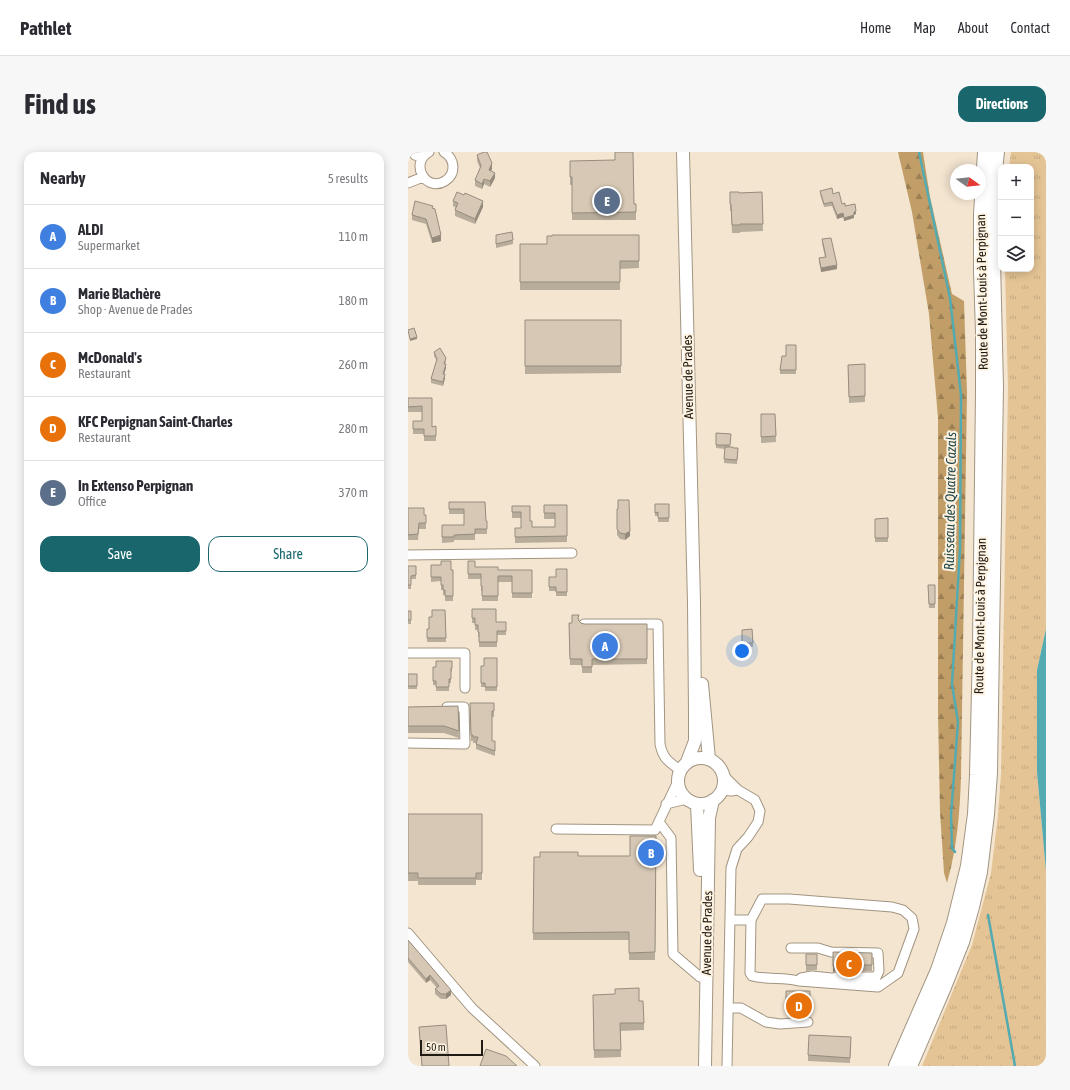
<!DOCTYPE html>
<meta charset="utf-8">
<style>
body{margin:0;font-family:"Asap Condensed",sans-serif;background:#f7f7f7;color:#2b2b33}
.controls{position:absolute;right:12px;top:12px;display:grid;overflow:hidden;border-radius:8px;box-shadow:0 2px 10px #0003}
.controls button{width:36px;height:36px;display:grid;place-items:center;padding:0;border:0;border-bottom:1px solid #e1e1e2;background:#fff;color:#2b2b33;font:20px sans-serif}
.compass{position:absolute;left:542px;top:12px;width:36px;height:36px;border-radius:50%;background:#fff;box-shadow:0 2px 10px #0003;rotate:105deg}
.scale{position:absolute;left:12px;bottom:10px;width:63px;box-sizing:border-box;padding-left:4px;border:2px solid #1f1a13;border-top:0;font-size:11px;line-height:14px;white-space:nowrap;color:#1f1a13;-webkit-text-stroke:3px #fff3e2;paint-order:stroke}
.you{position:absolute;left:334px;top:499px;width:14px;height:14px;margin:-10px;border:3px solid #fff;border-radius:50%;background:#1a73e8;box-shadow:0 0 0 6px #1a73e833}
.badge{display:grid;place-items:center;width:26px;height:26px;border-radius:50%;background:#19676c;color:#fff;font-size:13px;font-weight:700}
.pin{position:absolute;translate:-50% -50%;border:2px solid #fff;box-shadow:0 1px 4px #0006}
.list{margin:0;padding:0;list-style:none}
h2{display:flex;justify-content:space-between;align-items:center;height:52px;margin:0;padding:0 16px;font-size:17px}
h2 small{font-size:13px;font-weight:400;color:#7c7c81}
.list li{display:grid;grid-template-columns:26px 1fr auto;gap:12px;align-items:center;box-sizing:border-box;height:64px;padding:0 16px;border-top:1px solid #e1e1e2}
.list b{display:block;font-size:15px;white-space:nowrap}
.list p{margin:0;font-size:13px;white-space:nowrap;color:#7c7c81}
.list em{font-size:13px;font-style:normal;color:#7c7c81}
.actions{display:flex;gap:8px;padding:12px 16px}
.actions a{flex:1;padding:9px 0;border:1px solid #19676c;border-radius:12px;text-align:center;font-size:14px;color:#19676c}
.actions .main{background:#19676c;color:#fff}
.icon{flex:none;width:22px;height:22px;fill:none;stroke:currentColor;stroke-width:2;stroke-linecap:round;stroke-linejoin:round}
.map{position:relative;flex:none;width:638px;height:914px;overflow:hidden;border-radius:12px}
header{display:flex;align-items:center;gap:24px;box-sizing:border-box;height:56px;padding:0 20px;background:#fff;border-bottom:1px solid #e1e1e2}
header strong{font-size:19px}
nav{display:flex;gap:22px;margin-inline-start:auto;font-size:14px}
.intro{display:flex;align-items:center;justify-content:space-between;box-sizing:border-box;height:96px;padding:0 24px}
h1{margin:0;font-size:28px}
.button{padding:10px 18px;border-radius:12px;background:#19676c;color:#fff;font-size:14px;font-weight:700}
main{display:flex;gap:24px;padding:0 24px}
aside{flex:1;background:#fff;border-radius:12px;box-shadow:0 2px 10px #0003}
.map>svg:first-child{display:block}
</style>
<header>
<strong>Pathlet</strong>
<nav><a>Home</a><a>Map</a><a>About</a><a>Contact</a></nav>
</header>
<div class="intro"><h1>Find us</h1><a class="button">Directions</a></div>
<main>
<aside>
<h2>Nearby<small>5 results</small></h2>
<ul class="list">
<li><span class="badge" style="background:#3f7fe0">A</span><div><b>ALDI</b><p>Supermarket</p></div><em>110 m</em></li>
<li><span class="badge" style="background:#3f7fe0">B</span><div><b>Marie Blachère</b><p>Shop · Avenue de Prades</p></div><em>180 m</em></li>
<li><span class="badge" style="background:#e8710a">C</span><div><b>McDonald's</b><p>Restaurant</p></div><em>260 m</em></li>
<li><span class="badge" style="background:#e8710a">D</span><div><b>KFC Perpignan Saint-Charles</b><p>Restaurant</p></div><em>280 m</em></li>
<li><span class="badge" style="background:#5c6f8a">E</span><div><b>In Extenso Perpignan</b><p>Office</p></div><em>370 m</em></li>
</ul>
<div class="actions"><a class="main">Save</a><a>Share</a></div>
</aside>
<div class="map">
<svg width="638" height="914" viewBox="0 0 638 914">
<defs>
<pattern id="grass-tufts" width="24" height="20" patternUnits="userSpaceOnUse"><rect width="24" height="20" fill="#e4c494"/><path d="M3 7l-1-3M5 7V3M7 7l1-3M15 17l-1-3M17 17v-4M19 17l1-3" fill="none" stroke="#c3a87f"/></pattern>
<pattern id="forest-firs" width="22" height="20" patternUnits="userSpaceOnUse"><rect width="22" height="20" fill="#c19e67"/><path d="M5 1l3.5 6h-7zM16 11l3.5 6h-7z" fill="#9c8054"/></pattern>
</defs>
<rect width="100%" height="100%" fill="#f4e5d0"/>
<!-- grass -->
<path fill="url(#grass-tufts)" d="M603 0H638V477L629 518V620L638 719V914H514L564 793 583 721 590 663 593 622 600 236 597 117H623V15H601Z"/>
<!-- forest -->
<path fill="url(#forest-firs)" d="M490 0H515L522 45 544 142 556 149 559 242 553 624C552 660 549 696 539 731L536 721 532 660 530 562V266L521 162 504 60Z"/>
<!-- water -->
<path fill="#54aab1" d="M638 477V719L629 620V518Z"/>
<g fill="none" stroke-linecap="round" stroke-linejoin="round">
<!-- stream -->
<path stroke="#54aab1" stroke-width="2.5" d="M511 0 542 146 553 243 552 397 544 532 550 570 543 663 544 696 547 700
M580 763 607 914"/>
<defs>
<path id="minor" d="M5 0 7 3 14 6
M21 0C1 11 18 41 37 29 42 26 45 21 45 15 45 9 41 3 36 0
M0 31 15 25
M0 403 164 401
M176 472H250L252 592C255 607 261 610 272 618
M0 501H57V536
M0 591 57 592 56 555H39
M315 623 330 638 347 648 352 659 350 670 340 685 329 697 323 716 319 914
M314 638 323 639 330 638
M258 652 279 647
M251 670 263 686 265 802 292 825
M148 677 247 678 270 629
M354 747H381L484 755 495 758 504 766 506 777 490 821 470 835 391 829C376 825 360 828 344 824L342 821 343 768Z
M322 768H343
M0 781 64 856 127 914
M383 796H410L423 800 470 801 471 819 466 830H456
M428 825H465
M393 826 404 824 433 827
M321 856H333L358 870 372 872 400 870"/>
<path id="major" d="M275 0 286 451 287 561V589L279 610
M294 532 301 607
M270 629a23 23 0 1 1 46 0a23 23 0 1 1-46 0Z
M289 652 292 718
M297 914 301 666 305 648"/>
<path id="highway" d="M488 914 530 818 546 771 560 714 567 662 569 623 572 496 575 240V180L573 119V62L577 0
M502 914 536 835 554 790 564 755 572 720 579 662 582 621 584 490 588 235 585 109 587 18 589 0"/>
</defs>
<!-- minor casing -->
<use href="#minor" stroke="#a29581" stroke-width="11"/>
<!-- major casing -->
<use href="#major" stroke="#a29581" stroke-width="14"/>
<!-- highway casing -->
<use href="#highway" stroke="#a29581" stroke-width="16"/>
<!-- minor -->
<use href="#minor" stroke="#fff" stroke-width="9"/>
<!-- major -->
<use href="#major" stroke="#fff" stroke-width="12"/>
<!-- highway -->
<use href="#highway" stroke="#fff" stroke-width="14"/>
</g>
<!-- wall -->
<path fill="#b8ac9b" d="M69 3 84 17 83 19 87 26 82 35 76 32 74 37 67 34V28L72 16 69 9Z
M162 9 226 52H228V68H164V33H162Z
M412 39 425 42 434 52 448 62 446 63V66L436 69 435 65 429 67 424 54 416 55 412 42Z
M322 40 331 41 354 40 355 79 332 80V81H324L323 59H322Z
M56 43 75 55 67 72 47 64V58L48 56 45 54V49Z
M25 56 33 89 24 91 18 72 4 68V63Z
M88 83 105 88V92L88 96Z
M231 83V116L212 117V138H112V92H139Z
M414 87 429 117 413 120 411 110V106L417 105 414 91Z
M117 168H213V221L117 222Z
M388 193V222H372V218L378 204Z
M26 200 38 209 37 212 38 216 36 222 37 226 35 234 23 231V227L29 209 26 204Z
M457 212V250L441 251 440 213Z
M0 246H24V275L28 274V289H16V282H5V269H14V260H0Z
M353 262H367L368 290 353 291Z
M308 281 323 282 322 295 325 296H330L329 312 316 311 317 297 308 296Z
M41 350H77L78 369H79V382H67V388H46V390L34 391V373H56V362H41Z
M247 352H261V370H250V364H247Z
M136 353H159V390L107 391V376H113V366H104V354H122V369L124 375H147V367H136Z
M0 356 16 363H18V377H11L10 388H0Z
M209 357 222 384 217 388 212 387 209 383Z
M480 366V390H467V367Z
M60 409 67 415 90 418H124V446H104V430H90V449H74V439H73V427H60Z
M23 413 45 418V449H37V443H35V438H33V429L23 430Z
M0 414H8V427H3V437H0Z
M159 417V444H148V439H141V425H148Z
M520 433H527V456H521Z
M64 457 88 470H98V483H89V495H71V485H70V478H67V471H64Z
M37 458 38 490H19V477H21L24 465Z
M0 459H3V472H0Z
M171 468V469L173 471 176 472H239V512L184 513V521H174V513H162L161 471H164Z
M344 477 345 495H334V478Z
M89 506V539H77V535H73V514H76Z
M44 509V520H43V531H41V539H28V533H25V515H28Z
M0 522H9V537H0Z
M62 551H86V565H84V589H87V604L68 597V591H65V589H63Z
M50 554 51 586 36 581H0V555Z
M0 662H74V728H68V733H10V729H0Z
M248 684 247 808H221V788H125L126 705 222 704Z
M0 788 43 843 38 847H33L27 842V837L29 836 22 828 18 831 0 810Z
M425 800 464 801V819H428L425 820Z
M398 802H409V818L398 819Z
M378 839H402V852H396V864L386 865V855H378Z
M231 849 236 871V878L213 879V905L186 906 185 851Z
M11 875 41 914H14Z
M443 891 442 911 400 909V903Z"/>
<!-- shaded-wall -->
<path fill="#968c7e" d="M84 11V17L81 23V18Z
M87 21V26L82 35V29Z
M76 27V32L74 37V32Z
M75 49V55L67 72V67Z
M448 59V62L446 63V60Z
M435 61V65L429 67V63Z
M446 63V66L436 69V66Z
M33 83V89L24 91V86Z
M429 113V117L413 120V116Z
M9 185V187L2 189V187Z
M38 212V216L35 225V222Z
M37 222V226L35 234V230Z
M222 379V384L217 388V382Z
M428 813V819L425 820V814Z
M22 823V828L18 831V827Z
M43 838V843L38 847V842Z"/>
<!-- building -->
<path fill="#d6c8b4" stroke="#968c7e" d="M76 0H79L84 11 81 18 87 21 82 29 76 27 74 32 67 28 73 14 69 3Z
M207 0H225L226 52H228V60L164 61V25H162V9L207 8Z
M424 36 425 42 431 40 434 52 437 51V54L447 52 448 59 446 60V63L436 66 435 61 429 63 424 50 416 52 412 39Z
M49 40 56 43 57 41 75 49 67 67 47 58 50 51 45 49Z
M322 40H331V41L354 40 355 72H332V73H324L323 52H322Z
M7 49 25 54 24 56 27 57 33 83 24 86 18 67 4 63Z
M104 80 105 88 88 92V83Z
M144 83H231V109H212V130H112V92H139V84H144Z
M423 86 429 113 413 116 411 106 418 105 414 87Z
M117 168H213V214H117Z
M6 176 9 185 2 187 0 178Z
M378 193H388V218H372L374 204H378Z
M32 196 38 206 36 212H38L35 222H37L35 230 23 227 29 207 26 200Z
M457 212V244L441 245 440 213Z
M0 246H24V275L28 274V284H16V277H5V269H14V254L0 255Z
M353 262H367L368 284 353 285Z
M308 281 323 282 322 293H308Z
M317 295H325V296H330L329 308 316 307Z
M210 348H221L222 379 217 382 212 381 209 377V357H210Z
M41 350H77L78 369H79V377H67V382L46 383V385H34V373H56V357H41Z
M247 352H261V366H250V360L247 361Z
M136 353H159V384L107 385V376H113V360H104V354H122V369H124V375H147V361H136Z
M0 356H16V363H18V371H11L10 382 0 383Z
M480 366V386H467V367Z
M33 409H43V418H45V444H37V438H35V433H33V425H23V413H33Z
M60 409H67V415H90V418H124V441H104V424H90V444H74V434H73V422H60Z
M0 414H8V423L3 424V433H0Z
M148 417H159V440H148V435H141V425H148Z
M520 433H527V452H521Z
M64 457H88V470H98V479H89V490H71V480H70V473H67V466H64Z
M24 458H37L38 486H19V477H21V465H24Z
M0 459H3V468H0Z
M164 463H171L170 466 171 469 173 471 176 472H239V507H184V515H174V507H162L161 471H164Z
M344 477 345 491H334V478Z
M76 506H89V535H77V531H73V514H76Z
M28 509H44V516H43V527H41V535H28V529H25V515H28Z
M0 522H9V534H0Z
M62 551H86V559H84V589H87V599L68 592 70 585H65V583H63Z
M50 554 51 579 36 574H0V555Z
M0 662H74V721H68V726H10V721H0Z
M222 684H248L247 800 221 801V780L125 781 126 705H132V700H170V704H222Z
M0 788 43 838 38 842H33L27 837 31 834 22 823 18 827 0 806Z
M425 800 464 801V813H428L425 814Z
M398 802H409V813H398Z
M231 836V849H235L236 871H212L213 898H186L185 843 207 842V837Z
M378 839H402V846L396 847V858L386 859V849H378Z
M38 873 41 914H14L11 875Z
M401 883 443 885 442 906 400 903Z
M78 897 98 904 109 914H72Z"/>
<g text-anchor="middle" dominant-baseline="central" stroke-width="4" stroke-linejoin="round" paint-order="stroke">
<!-- street labels -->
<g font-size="13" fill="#1f1a13" stroke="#fff3e2">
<text transform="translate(574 140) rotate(-91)">Route de Mont-Louis à Perpignan</text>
<text transform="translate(280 225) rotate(-91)">Avenue de Prades</text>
<text transform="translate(572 464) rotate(-89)">Route de Mont-Louis à Perpignan</text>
<text transform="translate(299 781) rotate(-89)">Avenue de Prades</text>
</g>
<!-- water labels -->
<g font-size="14" font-style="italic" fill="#1f474a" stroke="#fff3e2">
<text transform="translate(542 349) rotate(-89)">Ruisseau des Quatre Cazals</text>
</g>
</g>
</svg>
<div class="controls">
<button>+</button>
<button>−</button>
<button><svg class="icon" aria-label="layers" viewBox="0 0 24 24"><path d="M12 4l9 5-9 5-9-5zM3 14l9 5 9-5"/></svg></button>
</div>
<svg class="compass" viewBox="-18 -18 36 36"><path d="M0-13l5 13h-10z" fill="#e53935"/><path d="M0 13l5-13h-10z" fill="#7c7c81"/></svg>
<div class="scale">50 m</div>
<div class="you"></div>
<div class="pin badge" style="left:197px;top:494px;background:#3f7fe0">A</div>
<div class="pin badge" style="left:243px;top:701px;background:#3f7fe0">B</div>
<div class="pin badge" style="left:441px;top:812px;background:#e8710a">C</div>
<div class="pin badge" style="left:391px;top:854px;background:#e8710a">D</div>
<div class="pin badge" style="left:199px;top:49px;background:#5c6f8a">E</div>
</div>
</main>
